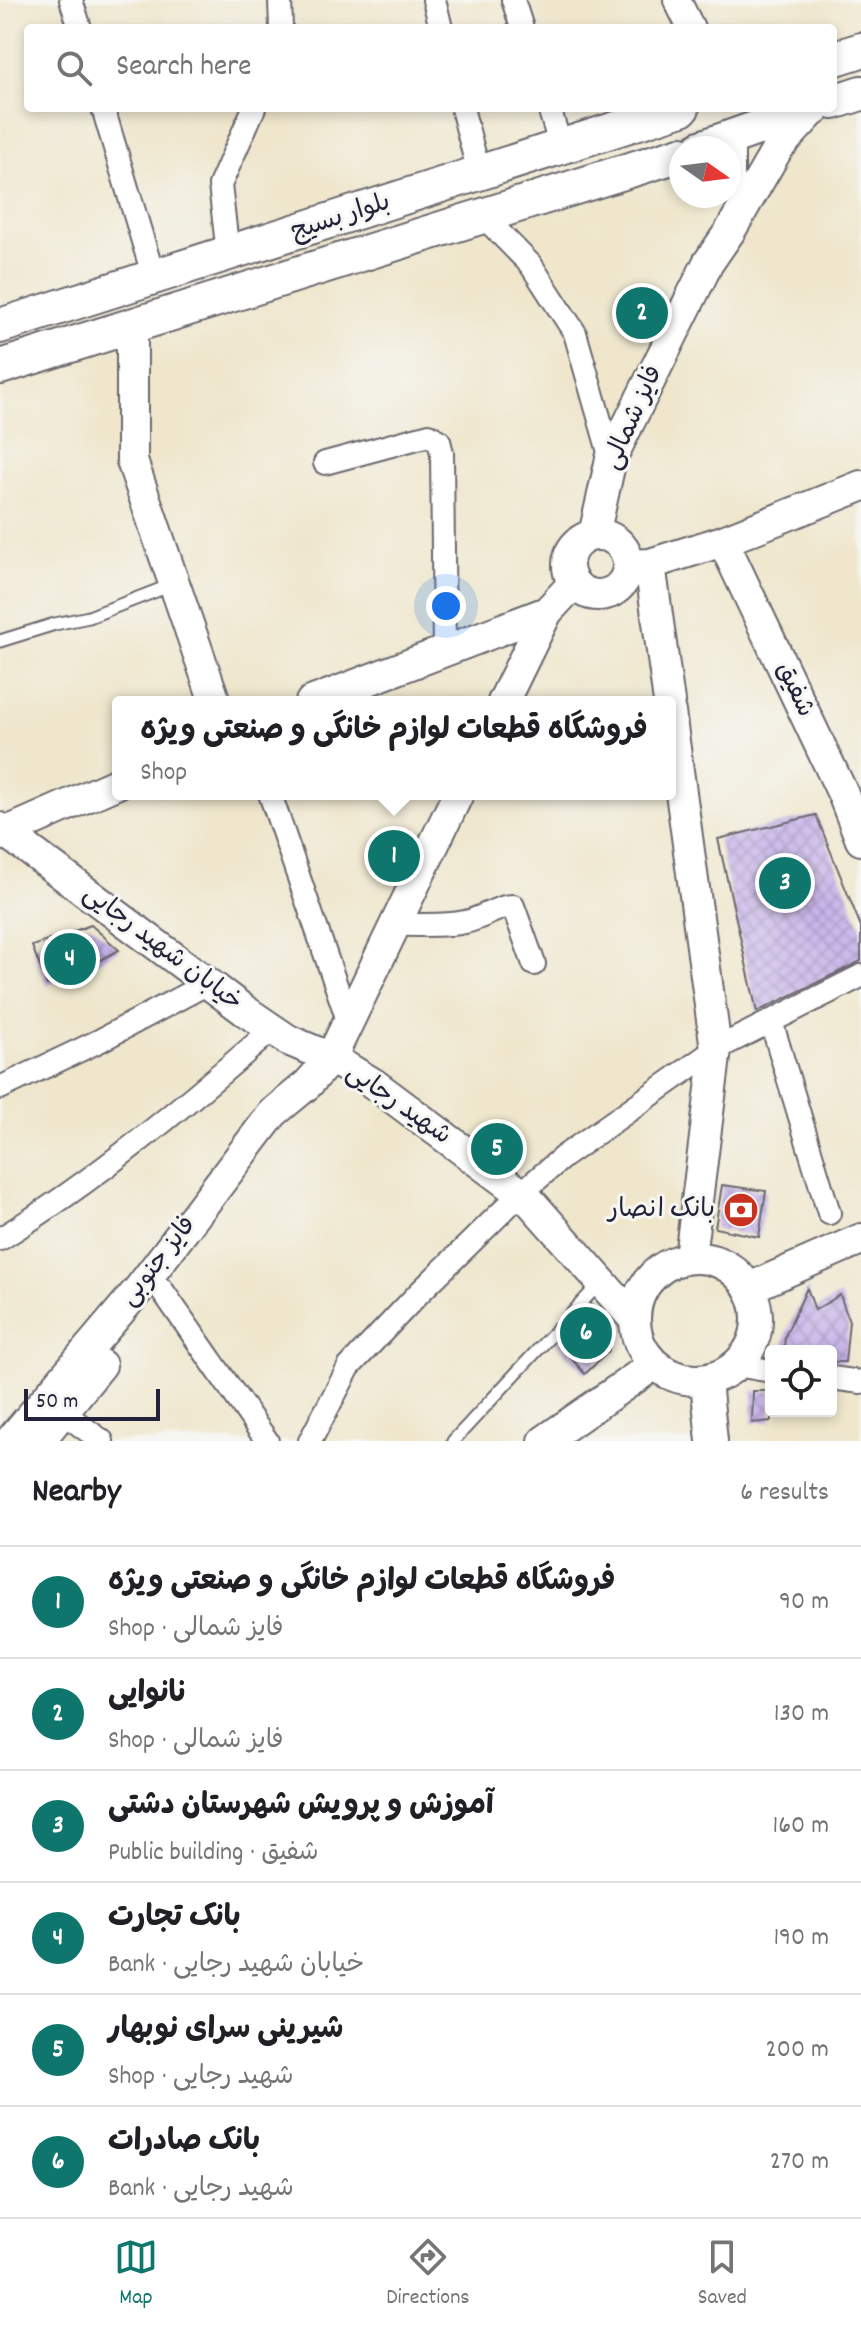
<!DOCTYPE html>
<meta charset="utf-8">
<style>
body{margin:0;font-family:Dekko,"Playpen Sans Arabic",sans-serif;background:#f2f2f2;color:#202124}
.controls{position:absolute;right:24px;bottom:24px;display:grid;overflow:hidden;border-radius:8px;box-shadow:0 4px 12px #0003}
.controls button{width:72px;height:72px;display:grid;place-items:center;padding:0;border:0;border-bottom:2px solid #e0e0e0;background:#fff;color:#202124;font:40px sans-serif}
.compass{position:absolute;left:669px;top:136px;width:72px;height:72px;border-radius:50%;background:#fff;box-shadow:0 4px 12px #0003;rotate:104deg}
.scale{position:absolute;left:24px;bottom:20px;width:136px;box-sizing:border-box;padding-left:8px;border:4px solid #22223b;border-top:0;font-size:22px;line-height:28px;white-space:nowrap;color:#22223b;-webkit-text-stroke:6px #f6f6f2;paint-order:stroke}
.you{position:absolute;left:446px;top:606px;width:28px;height:28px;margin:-20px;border:6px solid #fff;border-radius:50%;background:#1a73e8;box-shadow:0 0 0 12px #1a73e833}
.badge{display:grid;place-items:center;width:52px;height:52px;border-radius:50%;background:#0f766e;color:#fff;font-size:26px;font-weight:700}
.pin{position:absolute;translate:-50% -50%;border:4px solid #fff;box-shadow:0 2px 8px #0006}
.popup{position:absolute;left:112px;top:696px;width:564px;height:104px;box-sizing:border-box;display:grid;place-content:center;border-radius:8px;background:#fff;filter:drop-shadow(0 2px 6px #0005);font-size:26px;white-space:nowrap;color:#757577}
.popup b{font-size:30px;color:#202124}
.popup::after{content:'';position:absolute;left:50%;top:100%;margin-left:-16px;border:16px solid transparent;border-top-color:#fff}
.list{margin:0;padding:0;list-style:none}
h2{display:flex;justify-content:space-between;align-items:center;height:104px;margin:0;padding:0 32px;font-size:34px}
h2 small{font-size:26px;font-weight:400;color:#757577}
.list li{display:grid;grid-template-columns:52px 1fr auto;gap:24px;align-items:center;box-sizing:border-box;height:112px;padding:0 32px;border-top:2px solid #e0e0e0}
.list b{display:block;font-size:30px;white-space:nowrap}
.list p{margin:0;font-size:26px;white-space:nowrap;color:#757577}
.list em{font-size:26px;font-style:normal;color:#757577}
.icon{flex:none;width:44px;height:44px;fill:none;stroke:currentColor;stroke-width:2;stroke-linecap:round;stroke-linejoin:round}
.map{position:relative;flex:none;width:861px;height:1441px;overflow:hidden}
.search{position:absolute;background:#fff;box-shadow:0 4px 12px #0003;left:24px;right:24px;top:24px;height:88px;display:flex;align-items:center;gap:20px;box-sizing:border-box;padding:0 28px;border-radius:8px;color:#757577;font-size:30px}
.sheet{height:776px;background:#fff}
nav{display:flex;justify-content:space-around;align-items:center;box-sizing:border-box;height:112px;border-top:2px solid #e0e0e0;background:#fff;font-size:22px;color:#757577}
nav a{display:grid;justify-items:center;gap:4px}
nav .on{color:#0f766e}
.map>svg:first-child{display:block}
</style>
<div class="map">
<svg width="861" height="1441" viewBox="0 0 861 1441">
<defs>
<pattern id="building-cross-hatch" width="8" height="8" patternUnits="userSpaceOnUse" patternTransform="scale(2)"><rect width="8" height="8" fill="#c2abe9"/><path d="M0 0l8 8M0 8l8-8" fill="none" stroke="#9d8bbe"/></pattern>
</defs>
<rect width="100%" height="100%" fill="#f6f6f2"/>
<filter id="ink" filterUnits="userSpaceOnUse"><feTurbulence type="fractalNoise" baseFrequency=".0125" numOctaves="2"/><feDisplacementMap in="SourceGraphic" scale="16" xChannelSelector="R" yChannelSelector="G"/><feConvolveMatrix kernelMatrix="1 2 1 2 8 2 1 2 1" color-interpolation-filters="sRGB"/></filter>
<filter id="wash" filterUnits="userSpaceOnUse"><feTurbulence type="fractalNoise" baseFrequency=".006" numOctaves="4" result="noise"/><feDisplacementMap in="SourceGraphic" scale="32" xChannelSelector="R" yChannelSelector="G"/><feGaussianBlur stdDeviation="1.8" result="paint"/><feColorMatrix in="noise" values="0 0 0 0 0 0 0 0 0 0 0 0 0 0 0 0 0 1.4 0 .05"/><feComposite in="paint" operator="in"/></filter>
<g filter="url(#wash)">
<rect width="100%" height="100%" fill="#efe6cc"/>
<g id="blocks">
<!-- building -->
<path fill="url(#building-cross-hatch)" d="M816 815 861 927V961L757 1012 718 839Z
M91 925 119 950 86 968 47 985 32 946Z
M722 1185 766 1191 759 1237 715 1228Z
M807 1288 815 1310 840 1295 849 1321 845 1362H831V1351H784L785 1336Z
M591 1305 608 1325 609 1351 585 1374 557 1342Z
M753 1391H771V1421L752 1423Z"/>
</g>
</g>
<g filter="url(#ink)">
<use href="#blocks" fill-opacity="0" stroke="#6a676e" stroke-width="2"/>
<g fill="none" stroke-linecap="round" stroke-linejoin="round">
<defs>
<path id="service" d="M0 641 55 624 89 617 174 584
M453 1441 599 1284"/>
<path id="minor" d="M71 0 80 28
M280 0 281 28
M434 0 441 28
M513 0 522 28
M103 108 154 278
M462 108 479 173
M549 108 561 147
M483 216 531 265 575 333 611 459
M228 254 220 185 254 108
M325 463 429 435 439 441 442 453 444 651
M270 794 348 1020
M394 925C417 924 442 927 465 922 481 919 498 906 513 906L534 964
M771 1021 829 1213
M0 1088 99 1041 208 983
M0 1239C98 1179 186 1104 273 1029
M162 1290 267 1441
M736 1365 771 1371
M831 1378 861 1382
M62 1412 102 1441
M310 1441 349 1367 419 1293 520 1194 563 1157 716 1049 861 976"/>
<path id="tertiary" d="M677 0 691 28"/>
<path id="secondary" d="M729 139V187
M132 326V461L215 702
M568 565a30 30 0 1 1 60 0a30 30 0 1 1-60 0Z
M594 535 611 459 708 263 730 231 778 148 815 108
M723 541 843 794 861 840
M650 564 669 702
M628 565 650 564 723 541 861 486
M311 702 547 612 573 584
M503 702 547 612
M670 712 716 1049 690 1257
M0 828 244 1010 288 1040 331 1058 374 1084 528 1199 634 1319
M0 835 118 783
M635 1319a61 61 0 1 1 122 0a61 61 0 1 1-122 0Z
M749 1288 861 1239
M706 1381 712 1441
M10 1441 139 1289 273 1113 308 1084 331 1058 458 794
M39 1441 101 1365
M544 1441 655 1364"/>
<path id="primary" d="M833 59 861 50
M833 102 861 93
M701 148 814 108
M0 326 682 108
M0 367 681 154"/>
</defs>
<!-- service casing -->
<use href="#service" stroke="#6a676e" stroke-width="15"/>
<!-- minor casing -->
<use href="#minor" stroke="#6a676e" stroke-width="26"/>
<!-- tertiary casing -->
<use href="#tertiary" stroke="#6a676e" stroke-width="30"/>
<!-- secondary casing -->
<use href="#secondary" stroke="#6a676e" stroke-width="34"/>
<!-- primary casing -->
<use href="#primary" stroke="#6a676e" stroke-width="38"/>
<!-- service -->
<use href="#service" stroke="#fff" stroke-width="11"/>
<!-- minor -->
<use href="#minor" stroke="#fff" stroke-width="22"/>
<!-- tertiary -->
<use href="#tertiary" stroke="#fff" stroke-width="26"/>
<!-- secondary -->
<use href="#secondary" stroke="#fff" stroke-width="30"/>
<!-- primary -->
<use href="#primary" stroke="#fff" stroke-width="34"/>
</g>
</g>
<!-- icons -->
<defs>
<symbol id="bank-disc" viewBox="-11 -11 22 22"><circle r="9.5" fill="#c8321e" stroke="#f6f6f2"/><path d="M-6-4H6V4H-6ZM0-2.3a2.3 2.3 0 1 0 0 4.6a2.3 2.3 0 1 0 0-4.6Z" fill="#fff"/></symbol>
</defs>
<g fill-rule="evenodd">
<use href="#bank-disc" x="721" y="1190" width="40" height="40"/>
</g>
<g text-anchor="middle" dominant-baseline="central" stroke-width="6" stroke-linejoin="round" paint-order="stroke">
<!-- street labels -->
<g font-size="26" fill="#22223b" stroke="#f6f6f2">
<text transform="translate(341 218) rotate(-18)">بلوار بسیج</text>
<text transform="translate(634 418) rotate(-66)">فایز شمالی</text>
<text transform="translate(794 690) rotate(65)">شفیق</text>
<text transform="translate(162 949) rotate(37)">خیابان شهید رجایی</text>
<text transform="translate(398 1105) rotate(35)">شهید رجایی</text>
<text transform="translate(159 1262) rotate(-52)">فایز جنوبی</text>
</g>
<!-- poi labels -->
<g font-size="26" fill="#22223b" stroke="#f6f6f2" text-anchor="end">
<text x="715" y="1210">بانک انصار</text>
</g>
</g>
</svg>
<div class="controls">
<button><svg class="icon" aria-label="locate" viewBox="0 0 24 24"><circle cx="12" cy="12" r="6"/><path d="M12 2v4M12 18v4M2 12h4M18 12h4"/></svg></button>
</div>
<svg class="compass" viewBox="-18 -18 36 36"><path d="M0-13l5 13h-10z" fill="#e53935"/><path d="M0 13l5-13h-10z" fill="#757577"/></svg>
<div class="scale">50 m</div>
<div class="you"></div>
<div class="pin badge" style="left:394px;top:856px">1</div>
<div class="popup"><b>فروشگاه قطعات لوازم خانگی و صنعتی ویژه</b>Shop</div>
<div class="pin badge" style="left:642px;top:313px">2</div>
<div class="pin badge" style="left:785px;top:883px">3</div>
<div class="pin badge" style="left:70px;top:959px">4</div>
<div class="pin badge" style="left:497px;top:1149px">5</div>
<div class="pin badge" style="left:586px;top:1333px">6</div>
<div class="search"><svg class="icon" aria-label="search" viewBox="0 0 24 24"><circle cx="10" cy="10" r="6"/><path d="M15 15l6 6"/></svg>Search here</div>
</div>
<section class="sheet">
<h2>Nearby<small>6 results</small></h2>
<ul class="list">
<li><span class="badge">1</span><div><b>فروشگاه قطعات لوازم خانگی و صنعتی ویژه</b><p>Shop · فایز شمالی</p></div><em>90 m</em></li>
<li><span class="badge">2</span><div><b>نانوایی</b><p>Shop · فایز شمالی</p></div><em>130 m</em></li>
<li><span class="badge">3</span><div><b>آموزش و پرویش شهرستان دشتی</b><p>Public building · شفیق</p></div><em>160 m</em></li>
<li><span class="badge">4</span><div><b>بانک تجارت</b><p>Bank · خیابان شهید رجایی</p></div><em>190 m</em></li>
<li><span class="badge">5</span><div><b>شیرینی سرای نوبهار</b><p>Shop · شهید رجایی</p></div><em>200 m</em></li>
<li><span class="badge">6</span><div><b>بانک صادرات</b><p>Bank · شهید رجایی</p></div><em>270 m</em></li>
</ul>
</section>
<nav>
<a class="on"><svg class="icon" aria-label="map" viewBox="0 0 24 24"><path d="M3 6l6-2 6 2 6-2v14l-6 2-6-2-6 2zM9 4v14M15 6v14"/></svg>Map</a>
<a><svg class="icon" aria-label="directions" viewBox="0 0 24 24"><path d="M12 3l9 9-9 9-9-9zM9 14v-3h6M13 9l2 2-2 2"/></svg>Directions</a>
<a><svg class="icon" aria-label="saved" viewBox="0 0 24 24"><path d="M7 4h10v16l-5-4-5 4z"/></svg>Saved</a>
</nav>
